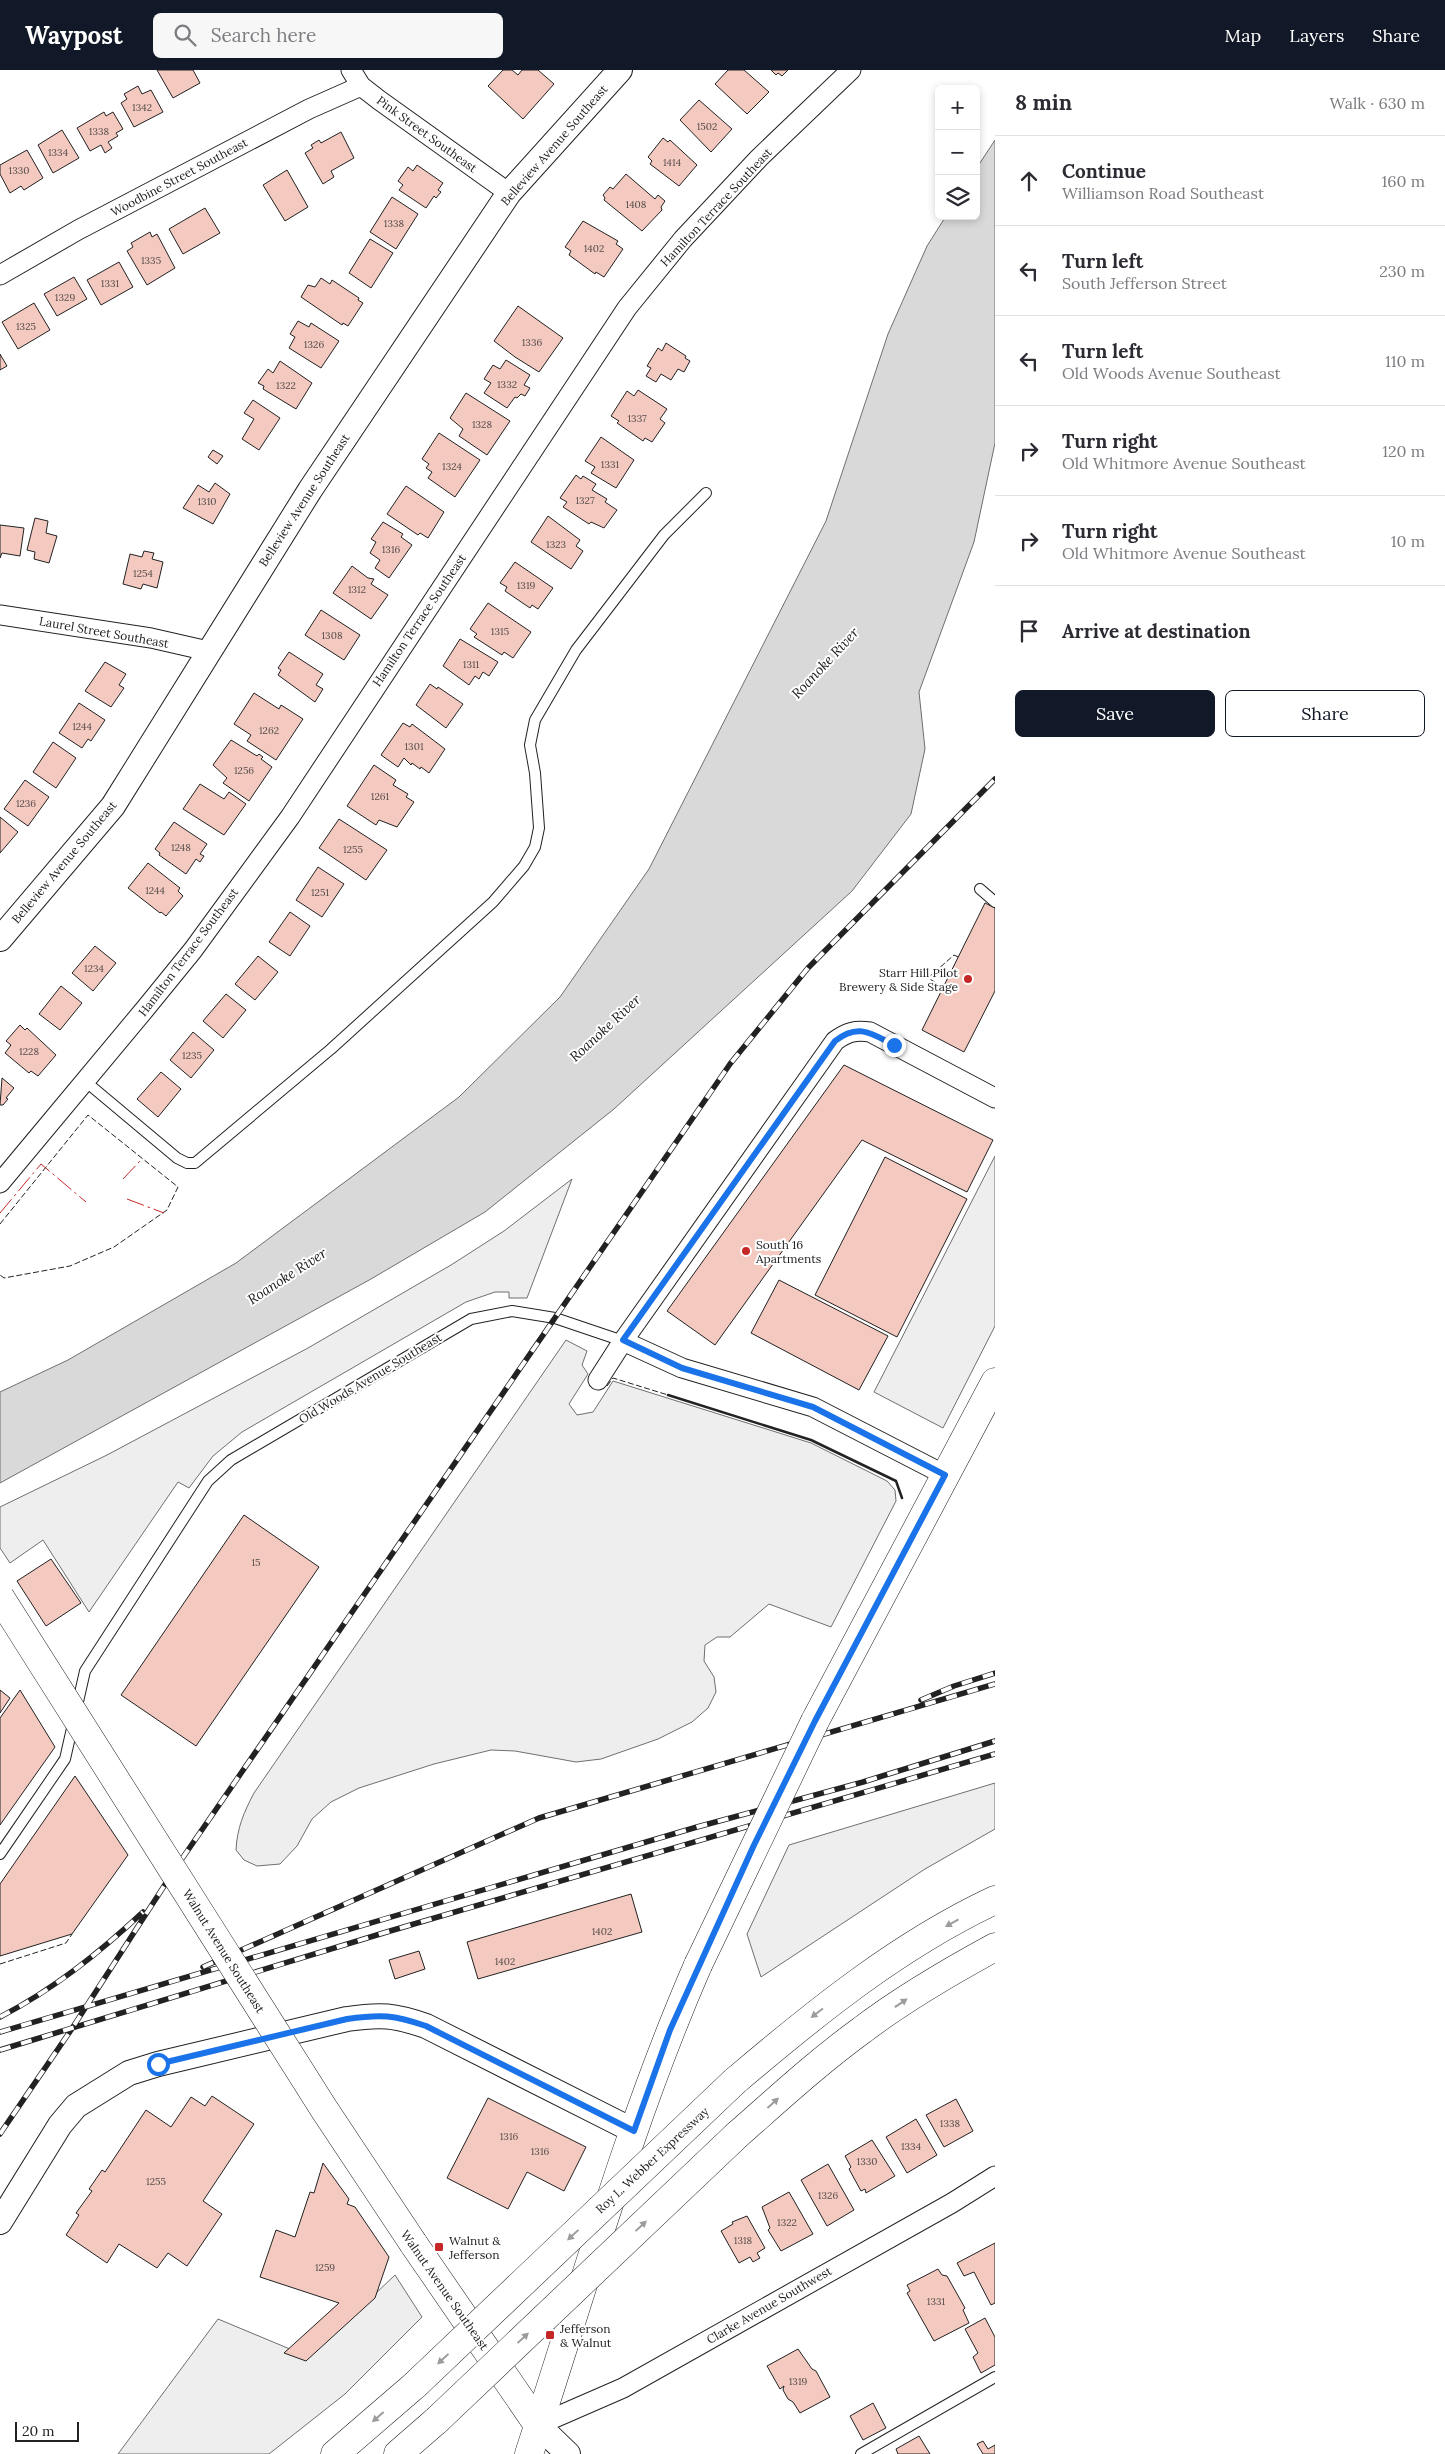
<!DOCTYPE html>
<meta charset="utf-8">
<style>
body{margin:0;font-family:Lora,serif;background:#f7f7f7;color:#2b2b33}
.controls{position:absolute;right:15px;top:15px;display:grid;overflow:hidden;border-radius:8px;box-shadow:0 2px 8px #0003}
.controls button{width:45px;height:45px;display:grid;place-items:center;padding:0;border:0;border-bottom:1px solid #e1e1e2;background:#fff;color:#2b2b33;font:25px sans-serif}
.scale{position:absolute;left:15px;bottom:12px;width:64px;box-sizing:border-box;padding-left:5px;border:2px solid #222;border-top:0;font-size:14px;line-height:18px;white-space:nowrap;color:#222;-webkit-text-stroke:4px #fff;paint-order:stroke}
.stop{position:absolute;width:15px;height:15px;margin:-11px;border:4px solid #1a73e8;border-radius:50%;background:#fff}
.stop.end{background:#1a73e8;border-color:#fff;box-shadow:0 1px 5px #0008}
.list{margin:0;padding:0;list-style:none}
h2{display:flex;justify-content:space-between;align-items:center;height:65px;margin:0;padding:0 20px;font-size:21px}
h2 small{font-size:16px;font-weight:400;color:#7c7c81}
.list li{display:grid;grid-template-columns:32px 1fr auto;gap:15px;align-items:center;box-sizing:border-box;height:90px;padding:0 20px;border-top:1px solid #e1e1e2}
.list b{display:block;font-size:19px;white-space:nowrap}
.list p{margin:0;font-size:16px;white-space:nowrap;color:#7c7c81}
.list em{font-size:16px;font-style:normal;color:#7c7c81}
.actions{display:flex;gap:10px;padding:15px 20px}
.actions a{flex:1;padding:11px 0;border:1px solid #111827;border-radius:8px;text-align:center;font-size:18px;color:#111827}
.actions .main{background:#111827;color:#fff}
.icon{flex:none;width:28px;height:28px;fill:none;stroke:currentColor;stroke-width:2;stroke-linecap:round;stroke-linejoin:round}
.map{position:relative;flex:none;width:995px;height:2384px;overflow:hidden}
header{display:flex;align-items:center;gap:30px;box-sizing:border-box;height:70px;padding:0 25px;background:#111827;color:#fff}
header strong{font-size:24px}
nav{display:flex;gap:28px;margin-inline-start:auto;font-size:18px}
.search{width:350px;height:45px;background:#f7f7f7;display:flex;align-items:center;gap:12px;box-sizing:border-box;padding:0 18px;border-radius:8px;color:#7c7c81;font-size:19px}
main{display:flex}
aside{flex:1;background:#fff}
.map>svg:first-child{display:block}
</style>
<header>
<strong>Waypost</strong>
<div class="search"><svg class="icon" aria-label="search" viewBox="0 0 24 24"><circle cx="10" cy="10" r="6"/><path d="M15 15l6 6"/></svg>Search here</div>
<nav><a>Map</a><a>Layers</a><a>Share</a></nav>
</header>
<main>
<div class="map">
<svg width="995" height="2384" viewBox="0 0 995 2384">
<rect width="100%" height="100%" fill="#fff"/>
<!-- green -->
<path fill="#eee" stroke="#6f6f6f" d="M995 1086V1256L943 1358 874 1322Z
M572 1109 527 1228H509V1222H495L466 1232 242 1362 213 1386 189 1418 178 1412 89 1542 43 1470 10 1493 0 1478V1437L107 1385 308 1278 451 1195 504 1161Z
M566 1270 587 1281 582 1295 588 1304 569 1334 577 1345 593 1342 613 1311 811 1373 887 1411 895 1420 896 1431 831 1557 769 1534 730 1567H717L705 1575 704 1591 714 1607 716 1622 708 1638 692 1652 658 1669 601 1689 576 1692 515 1681 491 1680 434 1694 359 1718 331 1732 312 1749 297 1776 280 1794 257 1796 244 1790 236 1780C237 1758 244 1742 254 1723Z
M995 1713V1759L925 1799 761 1907 747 1864 789 1775Z
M395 2205 422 2247 345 2324 269 2384H118L218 2249 309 2287Z"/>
<!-- water -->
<path fill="#d9d9d9" stroke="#6f6f6f" d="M995 70V373L974 472 919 622 925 679 911 744 852 821 614 1039 485 1142 371 1209 0 1413V1322L68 1290 236 1193 459 1027 560 927 649 799 826 451 888 264 927 176 946 146H976V99Z"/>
<!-- building -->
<path fill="#f3c9c0" stroke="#222" d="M157 0H193L200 13 173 28Z
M503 0H512L518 5 522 0H538L554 14 523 49 488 16Z
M728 0H744L769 22 747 44 715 14Z
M771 0H788L782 6 778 3 776 5Z
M138 16 142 24 151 20 163 42 134 57 121 33 127 29 124 24Z
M699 30 732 59 711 82 680 50Z
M104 42 106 46 113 42 123 59 116 63 118 66 108 72 112 78 105 83 101 75 90 81 77 58Z
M62 60 79 88 53 103 38 75Z
M341 62 354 88 331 101 334 107 323 114 305 83 313 78 311 75 319 70 321 73Z
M663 68 668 72 670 70 697 95 679 116 650 94 652 91 648 87Z
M27 80 43 108 24 120 21 116 10 123 0 104V95Z
M417 95 443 113 438 120 441 122 436 128 434 126 426 138 399 120 403 115 398 111 408 97 413 101Z
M287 100 308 137 285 151 263 115Z
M626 104 655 129 658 125 665 131 661 137 662 140 642 161 604 130 605 128 603 125 610 117 613 119Z
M392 127 418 144 396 179 370 162Z
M205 138 220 163 183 184 169 159Z
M583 151 618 171 616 174 623 179 604 207 596 202 595 204 569 185 571 181 565 177Z
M150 162 152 167 157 164 175 198 147 215 127 181 133 177 131 173Z
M370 169 393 183 371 218 349 203Z
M119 192 133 217 101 235 87 210Z
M74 207 87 229 57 246 44 224Z
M321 208 330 214 332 210 359 228 358 230 363 233 348 256 343 253 342 255 301 227 308 215 315 217Z
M34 233 50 260 18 279 2 252Z
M518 236 563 268 539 302 515 287 494 271Z
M298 251 309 257 311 253 339 271 321 298 289 278 295 267 290 264Z
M666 273 686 286 685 288 690 291 684 302 678 299 671 310 661 304 656 312 646 306 651 298 647 296 658 278 662 281Z
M0 284 7 296 0 300Z
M506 290 530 305 524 315 530 318 525 326 521 324 517 328 515 327 507 338 484 323 491 313 484 309 493 295 500 299Z
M280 291 312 313 296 339 263 319 264 316 258 313 268 299 273 303Z
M638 320 667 339 660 349 665 353 652 372 645 368 643 371 617 353 619 351 611 346 627 321 634 326Z
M466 323 510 351 487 385 459 366 463 359 450 348Z
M253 330 280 348 259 380 242 369 254 349 244 343Z
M439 363 480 390 455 427 428 408 432 402 426 398 429 394 422 389Z
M601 367 634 390 616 418 591 403 595 397 585 391Z
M213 380 223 386 217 394 208 387Z
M576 405 581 409 583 406 596 414 592 420 607 429 605 432 617 440 604 458 591 452 589 454 563 437 567 432 560 428Z
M215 413 230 424 213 454 183 438 198 415 209 422Z
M406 416 444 442 428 468 420 463 418 465 387 444Z
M548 446 580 470 576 476 583 481 571 499 531 472Z
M35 448 48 451 46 463 57 466 49 493 34 489 35 482 27 480Z
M383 452 403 464 401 467 412 475 389 508 375 498 380 490 370 483 376 472 371 469Z
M0 455 24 458 20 486 2 483 0 488Z
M144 481 154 483 152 489 163 492 157 518 143 514 141 519 123 514 130 484 142 487Z
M515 492 553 518 538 539 532 535 530 538 505 521 507 517 500 513Z
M352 496 368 508 374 509 371 514 388 525 371 549 333 523Z
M488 533 531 562 513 588 504 582 502 585 474 567 477 564 470 559Z
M321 540 360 565 344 590 305 565Z
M460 569 498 592 489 606 483 602 479 609 475 606 469 615 443 596Z
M289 582 323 604 316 615 323 619 315 632 278 605 281 600 278 598Z
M105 592 126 604 119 615 124 618 111 637 85 621Z
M430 614 437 619 438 617 463 634 446 658 416 635Z
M254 623 279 639 281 635 303 649 276 690 247 671 251 665 234 654Z
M79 633 105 650 91 671 88 669 82 678 59 663Z
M403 653 410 657 412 654 445 679 429 703 421 697 420 699 412 693 411 695 404 688 398 697 381 685Z
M231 670 257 686 259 684 263 687 261 689 272 697 249 731 223 713 227 708 213 695Z
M53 672 76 688 56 718 33 702Z
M374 695 396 710 393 715 408 724 406 727 414 732 397 757 379 750 376 755 347 736Z
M25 710 49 727 28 756 4 739Z
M200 714 224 729 229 722 246 734 224 765 183 739Z
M0 747 18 762 0 783Z
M339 749 387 780 366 810 319 778Z
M174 752 207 774 200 784 204 786 200 792 196 789 186 804 159 785 160 783 155 779Z
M148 793 180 818 178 821 183 826 166 846 161 842 160 843 128 818Z
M318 797 344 814 322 847 296 830Z
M985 833 995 838V921L964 982 922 960Z
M290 842 310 856 290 886 269 872Z
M95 876 116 893 93 921 72 903Z
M258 886 278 902 255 930 235 914Z
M61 916 82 933 60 960 39 944Z
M226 924 246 940 223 968 203 951Z
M20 955 25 960 27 958 56 985 38 1006 31 1001 29 1003 5 983 11 975 6 971Z
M193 962 214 980 191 1008 170 990Z
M844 995 993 1070 967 1122 862 1070 715 1275 667 1241Z
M161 1002 181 1019 158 1047 137 1029Z
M2 1008 14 1018 6 1028 8 1029 3 1035H0Z
M885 1087 967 1129 897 1267 815 1225Z
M779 1210 888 1266 859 1320 751 1263Z
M244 1445 319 1497 196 1676 121 1625Z
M51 1489 81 1533 46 1556 17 1511Z
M0 1620 10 1628 0 1643Z
M20 1620 55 1677 0 1755V1648Z
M75 1706 128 1785 72 1864 0 1886V1814Z
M631 1824 642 1862 478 1909 467 1872Z
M419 1881 425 1899 395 1909 389 1890Z
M212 2026 254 2054 203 2131 222 2144 187 2196 168 2183 157 2198 119 2174 107 2193 66 2165 79 2145 76 2143 92 2121 89 2119 102 2100 105 2102 146 2040 171 2057 191 2027 205 2036Z
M488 2028 586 2077 564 2121 527 2102 508 2139 447 2108Z
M956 2029 973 2061 944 2077 926 2045Z
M916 2049 937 2085 907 2103 886 2067Z
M872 2070 895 2106 866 2123 865 2119 861 2121 849 2099 851 2097 845 2086Z
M323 2093 349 2129 347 2134 355 2137 389 2187 375 2228 306 2291 284 2283 339 2233 260 2207 276 2160 295 2167 310 2122 314 2123Z
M828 2094 854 2140 827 2156 801 2110Z
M789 2122 813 2164 781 2181 768 2160 770 2158 762 2137Z
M747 2146 765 2178 757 2183 760 2188 753 2192 750 2187 739 2193 721 2161 733 2154 732 2152Z
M995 2173V2233L991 2235 974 2202 964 2206 957 2193Z
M938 2199 942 2205 947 2206 965 2238 963 2240 969 2253 934 2271 907 2223 910 2221 907 2215Z
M985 2248 995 2267V2295L981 2303 973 2287 978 2283 965 2259Z
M798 2279 812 2299 816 2301 830 2327 800 2343 793 2332 788 2329 783 2320 784 2316 780 2319 767 2296Z
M873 2333 886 2358 863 2370 850 2346Z
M919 2366 930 2384H898L896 2379Z
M983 2371 988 2379 995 2375V2384H983L977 2374Z"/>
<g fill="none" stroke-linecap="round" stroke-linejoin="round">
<defs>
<path id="service" d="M980 819 995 832
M85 1011 177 1088 187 1093H195L331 979 493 832 524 796 535 777 539 758 535 703 530 675 535 650 576 580 664 465 706 423
M0 1784 65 1689 85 1601 208 1411 231 1390 471 1249 512 1241 555 1248 623 1271
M861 2384 995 2307"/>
<path id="minor" d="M351 0 361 16 379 30 509 123
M0 205 78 160 309 39 361 16
M0 545 151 568 208 581
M0 1113 145 939 193 880 290 747 627 238 683 169 759 88 851 0
M623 1271 682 1298 813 1337 945 1405
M598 1310 623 1271 835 971C847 962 855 960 870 962L995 1028
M538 2355 623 2318 952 2133 995 2106"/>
<path id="tertiary" d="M0 869 113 736 310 420 509 123 620 0
M0 2152 60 2055 76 2036 129 2003 158 1994 347 1949C381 1944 394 1945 426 1956L634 2061
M538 2355 568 2384"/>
<path id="secondary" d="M815 1651 995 1312
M413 2173 538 2355
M529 2384C583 2220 629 2053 698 1895"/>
<path id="motorway" d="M735 2011C815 1943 899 1875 995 1830
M737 2065C778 2029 818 1992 862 1960 904 1928 949 1902 995 1877
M335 2384 415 2315
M398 2384 437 2350"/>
</defs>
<!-- service casing -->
<use href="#service" stroke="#222" stroke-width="12"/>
<!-- minor casing -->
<use href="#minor" stroke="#222" stroke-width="21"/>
<!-- tertiary casing -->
<use href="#tertiary" stroke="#222" stroke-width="26"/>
<!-- secondary casing -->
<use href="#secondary" stroke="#222" stroke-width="29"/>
<!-- motorway casing -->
<use href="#motorway" stroke="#222" stroke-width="29"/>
<!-- service -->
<use href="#service" stroke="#fff" stroke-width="10"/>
<!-- minor -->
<use href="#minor" stroke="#fff" stroke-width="19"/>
<!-- tertiary -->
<use href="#tertiary" stroke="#fff" stroke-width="24"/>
<!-- secondary -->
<use href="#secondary" stroke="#fff" stroke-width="28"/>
<!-- motorway -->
<use href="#motorway" stroke="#fff" stroke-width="28"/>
<defs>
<path id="rail" d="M921 1630 954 1616 995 1603
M203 1897 539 1748 995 1614
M0 1947C54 1919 99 1883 143 1842
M0 1962 697 1757 863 1712 995 1671
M0 1980 390 1861 995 1684
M0 2064 71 1960 177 1796 730 994 808 898 995 709"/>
</defs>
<!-- rail casing -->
<use href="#rail" stroke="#222" stroke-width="5.5"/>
<!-- rail -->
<use href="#rail" stroke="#fff" stroke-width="4" stroke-dasharray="11" stroke-linecap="butt"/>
<defs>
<path id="secondary-bridge" d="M0 1527 324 2039 413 2173
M698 1895 815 1651"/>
<path id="motorway-bridge" d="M415 2315 735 2011
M437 2350 737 2065"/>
</defs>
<!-- secondary-bridge casing -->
<use href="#secondary-bridge" stroke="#222" stroke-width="29" stroke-linecap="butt"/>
<!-- motorway-bridge casing -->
<use href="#motorway-bridge" stroke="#222" stroke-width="29" stroke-linecap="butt"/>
<!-- secondary-bridge -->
<use href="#secondary-bridge" stroke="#fff" stroke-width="28"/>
<!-- motorway-bridge -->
<use href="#motorway-bridge" stroke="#fff" stroke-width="28"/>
<!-- fence -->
<path stroke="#222" stroke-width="1" stroke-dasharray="6 2.5" stroke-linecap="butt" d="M943 917 928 908 954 885 958 887
M0 1154 88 1045 178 1117 167 1140 114 1177 70 1196 4 1208 0 1205
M607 1316 613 1308 668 1325
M0 1894 66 1873 72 1864"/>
<!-- wall -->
<path stroke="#222" stroke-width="2.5" d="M668 1325 811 1370 896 1411 902 1428"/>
<!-- power -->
<path stroke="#c62828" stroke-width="1" stroke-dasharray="18 4 2.5 4" stroke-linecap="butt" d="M123 1109 140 1091
M127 1129 164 1143
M0 1143 41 1094 86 1132"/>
</g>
<!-- one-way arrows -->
<defs><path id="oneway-solid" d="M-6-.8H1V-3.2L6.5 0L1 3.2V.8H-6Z" transform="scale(1.25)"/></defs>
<g fill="#9c9c9c">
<use href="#oneway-solid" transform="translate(952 1853) rotate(151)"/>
<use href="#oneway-solid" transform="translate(901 1933) rotate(-34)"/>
<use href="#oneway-solid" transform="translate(817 1943) rotate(143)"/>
<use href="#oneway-solid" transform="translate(773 2033) rotate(-42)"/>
<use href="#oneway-solid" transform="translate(641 2156) rotate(-43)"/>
<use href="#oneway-solid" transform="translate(573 2165) rotate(137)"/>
<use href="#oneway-solid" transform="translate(523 2268) rotate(-43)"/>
<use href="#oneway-solid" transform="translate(443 2289) rotate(137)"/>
<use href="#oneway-solid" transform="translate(378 2347) rotate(139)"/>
</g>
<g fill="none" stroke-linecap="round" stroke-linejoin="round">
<!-- route -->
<path stroke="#1a73e8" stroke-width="6" d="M158 1994 347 1949C381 1944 394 1945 426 1956L634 2061 670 1960 754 1775 815 1651 945 1405 813 1337 682 1298 623 1270 835 971C858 953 871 963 894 975"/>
</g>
<!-- markers -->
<g fill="#c62828" stroke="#fff" stroke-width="2">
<circle cx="968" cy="909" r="5"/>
<circle cx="746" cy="1181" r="5"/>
<rect x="434" y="2172" width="10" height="10" rx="2.5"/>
<rect x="545" y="2260" width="10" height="10" rx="2.5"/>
</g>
<g text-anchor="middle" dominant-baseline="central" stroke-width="4" stroke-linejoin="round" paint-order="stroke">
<!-- number labels -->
<g font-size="10" fill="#564c4a">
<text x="142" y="37">1342</text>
<text x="707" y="56">1502</text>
<text x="99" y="61">1338</text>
<text x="58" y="82">1334</text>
<text x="672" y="92">1414</text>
<text x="19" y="100">1330</text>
<text x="636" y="134">1408</text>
<text x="394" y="153">1338</text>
<text x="594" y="178">1402</text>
<text x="151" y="190">1335</text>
<text x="110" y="213">1331</text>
<text x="65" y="227">1329</text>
<text x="26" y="256">1325</text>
<text x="532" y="272">1336</text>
<text x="314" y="274">1326</text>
<text x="507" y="314">1332</text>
<text x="286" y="315">1322</text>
<text x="637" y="348">1337</text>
<text x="482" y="354">1328</text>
<text x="610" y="394">1331</text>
<text x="452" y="396">1324</text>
<text x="585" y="430">1327</text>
<text x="207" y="431">1310</text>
<text x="556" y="474">1323</text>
<text x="391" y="479">1316</text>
<text x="143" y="503">1254</text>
<text x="526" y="515">1319</text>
<text x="357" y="519">1312</text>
<text x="500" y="561">1315</text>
<text x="332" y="565">1308</text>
<text x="471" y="594">1311</text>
<text x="82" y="656">1244</text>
<text x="269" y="660">1262</text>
<text x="414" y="676">1301</text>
<text x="244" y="700">1256</text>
<text x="380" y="726">1261</text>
<text x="26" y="733">1236</text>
<text x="181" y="777">1248</text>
<text x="353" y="779">1255</text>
<text x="155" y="820">1244</text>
<text x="320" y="822">1251</text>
<text x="94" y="898">1234</text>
<text x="29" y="981">1228</text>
<text x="192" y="985">1235</text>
<text x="256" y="1492">15</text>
<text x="602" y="1861">1402</text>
<text x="505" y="1891">1402</text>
<text x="950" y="2053">1338</text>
<text x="509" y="2066">1316</text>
<text x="911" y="2076">1334</text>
<text x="540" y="2081">1316</text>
<text x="867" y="2091">1330</text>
<text x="156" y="2111">1255</text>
<text x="828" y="2125">1326</text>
<text x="787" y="2152">1322</text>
<text x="743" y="2170">1318</text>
<text x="325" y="2197">1259</text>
<text x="936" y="2231">1331</text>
<text x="798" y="2311">1319</text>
</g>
<!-- street labels -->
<g font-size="12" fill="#222" stroke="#fff">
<text transform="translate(427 64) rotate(36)">Pink Street Southeast</text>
<text transform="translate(554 75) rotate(-49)">Belleview Avenue Southeast</text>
<text transform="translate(179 107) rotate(-28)">Woodbine Street Southeast</text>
<text transform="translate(716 137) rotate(-47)">Hamilton Terrace Southeast</text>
<text transform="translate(304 430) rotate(-57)">Belleview Avenue Southeast</text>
<text transform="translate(419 550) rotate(-56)">Hamilton Terrace Southeast</text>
<text transform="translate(104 562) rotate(10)">Laurel Street Southeast</text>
<text transform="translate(64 792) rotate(-50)">Belleview Avenue Southeast</text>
<text transform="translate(188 882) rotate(-53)">Hamilton Terrace Southeast</text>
<text transform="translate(370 1308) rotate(-31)">Old Woods Avenue Southeast</text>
<text transform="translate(224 1881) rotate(58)">Walnut Avenue Southeast</text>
<text transform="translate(652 2090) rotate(-43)">Roy L. Webber Expressway</text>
<text transform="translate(445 2220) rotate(55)">Walnut Avenue Southeast</text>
<text transform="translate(769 2235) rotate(-30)">Clarke Avenue Southwest</text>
</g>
<!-- poi labels -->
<g font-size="12" fill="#222" stroke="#fff" text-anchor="start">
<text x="958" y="902" text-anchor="end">Starr Hill Pilot<tspan x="958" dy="14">Brewery &amp; Side Stage</tspan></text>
<text x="756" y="1174">South 16<tspan x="756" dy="14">Apartments</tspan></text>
<text x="449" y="2170">Walnut &amp;<tspan x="449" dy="14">Jefferson</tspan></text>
<text x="560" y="2258">Jefferson<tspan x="560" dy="14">&amp; Walnut</tspan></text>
</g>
<!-- water labels -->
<g font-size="14" font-style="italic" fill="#222" stroke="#fff">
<text transform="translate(825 593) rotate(-47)">Roanoke River</text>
<text transform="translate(605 958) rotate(-43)">Roanoke River</text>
<text transform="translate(287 1206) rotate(-33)">Roanoke River</text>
</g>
</g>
</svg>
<div class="controls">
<button>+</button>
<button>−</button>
<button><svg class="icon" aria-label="layers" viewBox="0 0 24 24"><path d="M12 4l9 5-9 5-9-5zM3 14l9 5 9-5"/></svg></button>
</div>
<div class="scale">20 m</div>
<div class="stop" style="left:158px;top:1994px"></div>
<div class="stop end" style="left:894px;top:975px"></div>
</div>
<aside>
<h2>8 min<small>Walk · 630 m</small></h2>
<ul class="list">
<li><svg class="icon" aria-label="ahead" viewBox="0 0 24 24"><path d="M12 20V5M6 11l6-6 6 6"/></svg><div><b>Continue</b><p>Williamson Road Southeast</p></div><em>160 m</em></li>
<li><svg class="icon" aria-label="left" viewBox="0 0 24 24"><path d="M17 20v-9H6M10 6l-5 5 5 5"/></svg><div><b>Turn left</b><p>South Jefferson Street</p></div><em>230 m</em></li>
<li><svg class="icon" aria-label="left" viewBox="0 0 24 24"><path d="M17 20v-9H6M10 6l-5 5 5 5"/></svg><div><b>Turn left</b><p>Old Woods Avenue Southeast</p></div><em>110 m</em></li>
<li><svg class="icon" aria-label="right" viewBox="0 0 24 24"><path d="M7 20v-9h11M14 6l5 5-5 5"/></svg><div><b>Turn right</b><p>Old Whitmore Avenue Southeast</p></div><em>120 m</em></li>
<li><svg class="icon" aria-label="right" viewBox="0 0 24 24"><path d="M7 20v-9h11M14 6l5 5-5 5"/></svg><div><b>Turn right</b><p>Old Whitmore Avenue Southeast</p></div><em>10 m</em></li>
<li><svg class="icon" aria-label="arrive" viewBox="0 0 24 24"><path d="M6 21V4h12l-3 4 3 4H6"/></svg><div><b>Arrive at destination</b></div></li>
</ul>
<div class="actions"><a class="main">Save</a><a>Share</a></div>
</aside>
</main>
